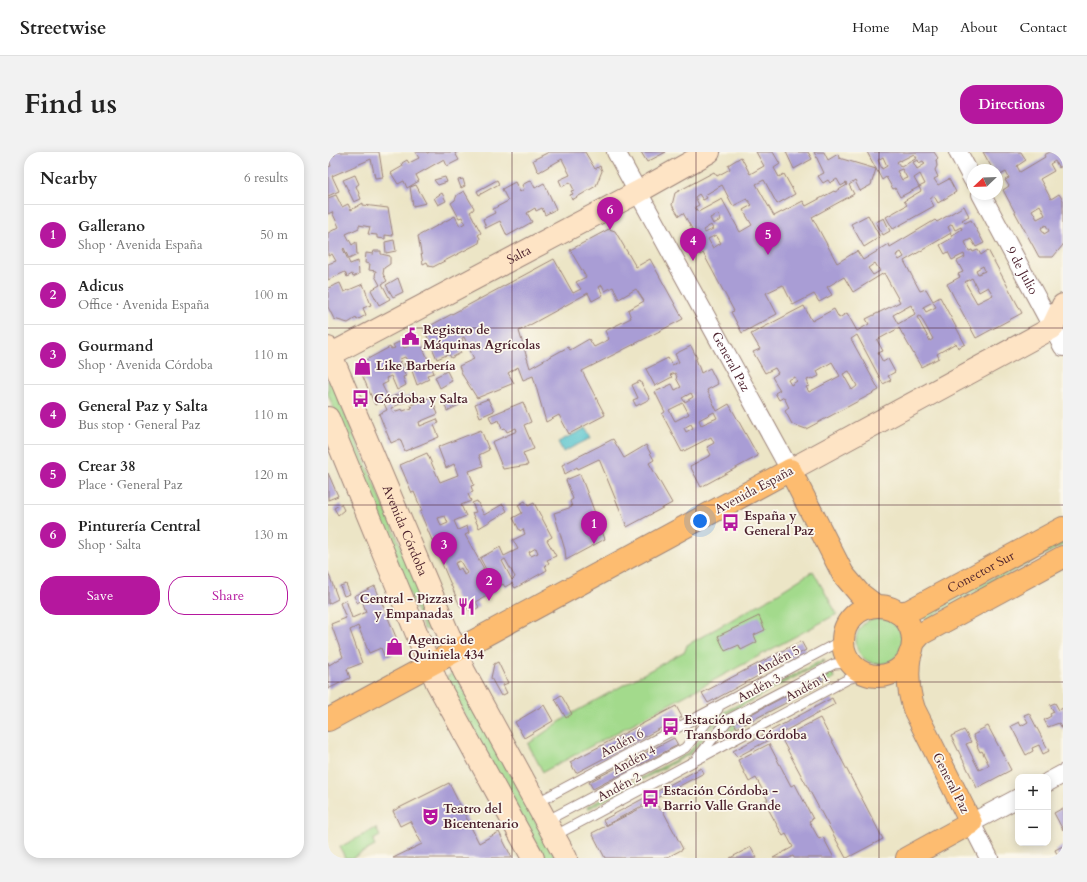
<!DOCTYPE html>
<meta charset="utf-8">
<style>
body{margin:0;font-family:Cardo,serif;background:#f2f2f2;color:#222}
.controls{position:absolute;right:12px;bottom:12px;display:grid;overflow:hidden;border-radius:8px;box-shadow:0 2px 10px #0003}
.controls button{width:36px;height:36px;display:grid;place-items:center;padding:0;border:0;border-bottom:1px solid #e0e0e0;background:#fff;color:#222;font:20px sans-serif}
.compass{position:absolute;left:639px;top:12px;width:36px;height:36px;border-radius:50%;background:#fff;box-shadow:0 2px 10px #0003;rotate:247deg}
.you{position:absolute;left:372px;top:369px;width:14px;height:14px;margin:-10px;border:3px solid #fff;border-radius:50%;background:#1a73e8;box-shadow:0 0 0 6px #1a73e833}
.badge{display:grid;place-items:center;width:26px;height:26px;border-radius:50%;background:#b5179e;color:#fff;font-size:13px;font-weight:700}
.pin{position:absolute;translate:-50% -33px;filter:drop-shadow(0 1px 2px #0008)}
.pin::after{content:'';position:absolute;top:21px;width:14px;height:12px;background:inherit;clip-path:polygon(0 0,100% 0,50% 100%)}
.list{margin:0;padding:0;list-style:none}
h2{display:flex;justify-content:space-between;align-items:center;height:52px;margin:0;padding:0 16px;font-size:17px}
h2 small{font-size:13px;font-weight:400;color:#767676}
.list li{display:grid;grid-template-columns:26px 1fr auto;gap:12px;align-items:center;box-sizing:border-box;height:60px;padding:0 16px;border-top:1px solid #e0e0e0}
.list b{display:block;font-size:15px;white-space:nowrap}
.list p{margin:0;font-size:13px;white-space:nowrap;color:#767676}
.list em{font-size:13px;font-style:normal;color:#767676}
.actions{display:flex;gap:8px;padding:12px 16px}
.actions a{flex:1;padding:9px 0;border:1px solid #b5179e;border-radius:16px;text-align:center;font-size:14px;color:#b5179e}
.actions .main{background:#b5179e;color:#fff}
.map{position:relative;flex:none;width:735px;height:706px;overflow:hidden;border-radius:16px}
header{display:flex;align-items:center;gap:24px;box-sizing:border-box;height:56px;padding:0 20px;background:#fff;border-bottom:1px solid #e0e0e0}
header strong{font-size:19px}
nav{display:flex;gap:22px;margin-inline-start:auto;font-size:14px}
.intro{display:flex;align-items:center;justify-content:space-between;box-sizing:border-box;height:96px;padding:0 24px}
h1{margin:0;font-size:28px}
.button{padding:10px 18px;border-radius:16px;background:#b5179e;color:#fff;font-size:14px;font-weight:700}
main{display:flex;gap:24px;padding:0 24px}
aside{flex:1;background:#fff;border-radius:16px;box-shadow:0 2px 10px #0003}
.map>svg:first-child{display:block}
</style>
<header>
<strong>Streetwise</strong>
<nav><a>Home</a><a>Map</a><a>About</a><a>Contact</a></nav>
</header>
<div class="intro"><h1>Find us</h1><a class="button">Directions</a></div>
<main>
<aside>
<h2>Nearby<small>6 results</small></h2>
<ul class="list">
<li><span class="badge">1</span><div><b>Gallerano</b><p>Shop · Avenida España</p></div><em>50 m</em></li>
<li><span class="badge">2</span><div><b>Adicus</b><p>Office · Avenida España</p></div><em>100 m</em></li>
<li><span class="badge">3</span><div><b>Gourmand</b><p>Shop · Avenida Córdoba</p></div><em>110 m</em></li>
<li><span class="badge">4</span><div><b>General Paz y Salta</b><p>Bus stop · General Paz</p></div><em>110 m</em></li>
<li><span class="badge">5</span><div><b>Crear 38</b><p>Place · General Paz</p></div><em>120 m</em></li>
<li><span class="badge">6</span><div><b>Pinturería Central</b><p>Shop · Salta</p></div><em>130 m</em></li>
</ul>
<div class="actions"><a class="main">Save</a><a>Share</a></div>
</aside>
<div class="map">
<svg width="735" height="706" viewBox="0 0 735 706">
<rect width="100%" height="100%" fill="#fbf7ec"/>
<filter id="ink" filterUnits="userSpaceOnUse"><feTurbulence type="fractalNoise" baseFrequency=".025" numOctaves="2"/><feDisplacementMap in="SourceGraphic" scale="8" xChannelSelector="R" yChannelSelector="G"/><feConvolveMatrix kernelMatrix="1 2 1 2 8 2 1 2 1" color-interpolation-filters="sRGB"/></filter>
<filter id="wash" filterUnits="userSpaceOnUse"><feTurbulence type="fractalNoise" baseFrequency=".012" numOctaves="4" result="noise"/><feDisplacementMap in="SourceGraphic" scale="16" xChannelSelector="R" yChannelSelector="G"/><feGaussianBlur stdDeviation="0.9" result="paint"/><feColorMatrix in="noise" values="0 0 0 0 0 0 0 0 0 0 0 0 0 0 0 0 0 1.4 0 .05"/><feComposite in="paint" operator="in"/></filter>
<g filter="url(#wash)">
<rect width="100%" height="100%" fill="#ece5c6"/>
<!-- green -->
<path fill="#a3da8c" stroke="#767c5c" d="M0 228 3 229 107 475 103 478 96 477 0 242Z
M735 388V393L597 468 595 464Z
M485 419 509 462 215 620 200 592 243 562 357 499 359 493 444 445Z
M528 489a23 23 0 1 1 46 0a23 23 0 1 1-46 0Z
M496 507 497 509 396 563 362 602 260 657 259 655 360 601 394 561Z
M504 520 506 526 397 582 406 571Z
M124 521H126L228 706H216L118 529 119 525Z
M48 676 52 684 45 688 47 694 24 706H17L12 695Z"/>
<!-- water -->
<path fill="#57c4cd" stroke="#50727c" d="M258 276 263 286 235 300 230 290Z"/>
<g id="blocks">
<!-- building -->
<path fill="#a99dd5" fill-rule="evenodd" d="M6 0H51L55 25 47 26 43 7 4 24 11 39 0 44V15L3 14 0 6 7 3Z
M87 0H99V1L102 0H130L127 1 131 8 119 14 116 7 88 23 91 29 79 36 76 29 70 32 63 21 75 14 74 11 79 8 81 11 91 6Z
M221 0H257L267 17 272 14 274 19 268 34 244 48 242 43 245 42 243 39 246 38 242 30 234 35 231 28 242 23 234 7 211 20 209 18 205 8Z
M313 0H338L319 10Z
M428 0H445L452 12 446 16 451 25 456 22 467 42 449 52 436 28 428 32 446 64 475 49 478 54 506 39 507 40 519 33 518 31 513 34 509 27 502 31 500 28 495 31 490 24 496 21 486 0H496L500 8 510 2 511 6 548 17 543 33 532 39 527 29 521 33 526 42 484 65 509 111 529 99 535 108 561 92 562 95 607 68 609 70 636 54 641 64 634 68 637 71 643 68 656 91 648 95 643 87 637 90 641 99 644 98 645 100 650 98 653 103 660 98 694 161 648 186 619 132 632 125 630 122 635 120 629 109 637 105 636 102 624 108 620 100 617 102 612 93 624 86 623 84 634 77 633 75 627 78 624 72 620 75 623 81 576 109 592 139 598 137 605 149 612 145 637 192 630 196 628 191 609 202 611 206 593 215 571 176 549 188 555 199 550 201 555 210 560 207 567 220 560 224 563 228 555 232 529 183 523 187 551 238 478 277 464 272 457 259 461 256 456 245 451 248 447 241 452 238 444 225 450 221 447 216 437 221 425 200 432 197 423 182 476 154 484 169 506 157 511 166 519 161 529 179 541 172 538 167 572 150 556 121 525 140 516 125 499 135 504 143 491 150 486 142 465 153 455 133 438 141 449 162 414 181 403 160 406 159 375 101 372 103 362 85 367 82 355 61 351 64 344 53 347 41 386 20 389 24 402 17 400 13 413 5 422 22 436 14ZM394 33 405 54 419 47 424 53 415 58 424 73 412 80 394 47 370 60 367 55 371 53 367 45 371 42 375 48 379 46 377 43ZM390 62 393 68 385 72 382 66ZM383 73 385 77 377 81 375 78ZM388 83 393 91 385 96 380 87ZM573 100 576 105 571 108 568 103ZM547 111 552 119 545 123 540 116ZM655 114 657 119 650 122 648 118ZM644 126 651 140 660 135 665 143 649 151 637 130ZM605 150 608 155 598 160 595 155ZM583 153 587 162 570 172 565 163ZM592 164 605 187 602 189 589 165ZM504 210 512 224 481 240 478 235 481 234 479 228 484 226 485 227 491 224 489 219ZM521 219 529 234 524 238 515 222ZM467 225 469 229 463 233 460 228Z
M458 0H480L484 7 466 17Z
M539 0H606L610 6 608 8 609 14 607 18 610 25 606 27 610 33 621 27 628 40 610 51 606 44 602 47 606 54 565 77 558 65 579 53 576 49 593 39 591 35 597 32 592 22 586 26 591 35 572 45 567 36 565 37 558 25 554 28ZM586 2 589 6 573 15 569 10 572 8V9ZM555 5 559 14 554 17 550 8ZM590 8 591 11 595 9 597 12 589 17 585 10ZM574 17 579 26 574 28 569 19Z
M655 0H693L698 8 689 14 692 20 717 5 716 3 722 0H735V13L731 16 727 9 722 12 726 19 712 27 723 47 731 42 735 48V93L725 105H711L675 38 681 34 677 28 681 26 678 20 669 25V18H665ZM712 53 717 63 709 67 704 58ZM718 73 721 79 716 82 713 76Z
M27 23 31 32 28 34 33 47 26 50 15 28Z
M117 25 119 30 110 33 106 28Z
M135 27 137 34 133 36 130 28Z
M169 28 171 32 151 43 149 39Z
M203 28 207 36 216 31 228 57 217 63 214 56 208 59 207 56 199 61 204 70 179 84 172 69 158 76 155 67 167 61 165 57 180 49 174 37 187 30 192 40 196 37 194 33Z
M88 33 98 51 85 54 82 35Z
M136 39 146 56 145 58 142 60 153 81 150 83 152 86 151 91 105 115 101 114 99 110 95 112 90 84 127 64 132 74 137 71 134 65 131 66 123 51 127 48 129 43Z
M114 41 118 49 110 53 106 46Z
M8 43 14 55 20 52 23 58 35 51V53L60 56 65 84 57 83V87L49 86V83L40 82 42 75 31 73V76L18 82 24 93 28 90 29 103 21 107 16 96 15 97 22 112 30 109 31 122 25 125 24 122 19 125 17 120 0 128V112L8 109 4 102 0 104V81L11 75 4 60 0 62V46Z
M540 63 552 85 536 95 523 72Z
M556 66 562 79 555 83 548 70Z
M281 77 287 79 308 115 322 107 355 167 254 219 277 263 241 282 231 263 218 270 205 224 195 228 190 215 180 221 186 231 149 246 135 224 131 214 146 207 136 185 134 186 137 195 131 197 133 201 123 206 121 202 109 207 96 177 226 107 245 141 253 137 248 130 258 125 242 98ZM274 133 277 139 285 135 291 147 308 137 316 149 300 158 303 166 277 179 281 187 280 188 266 195 261 187 242 198 240 195 202 216 191 179 260 141 264 149 275 143 271 135Z
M66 88 68 99 58 101 57 90Z
M46 99H53V102L62 104V112L56 116 55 122 59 129 54 132 62 147 51 153 43 138 52 133 47 124 48 119 41 118 42 112 37 111 38 101 45 102Z
M70 126 75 140 65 145 58 133Z
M12 131 16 140 35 132 43 153 35 156 38 163 29 168 28 166 20 171 6 167 0 155V136Z
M73 189 76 196 81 194 80 191 84 189 86 192 92 189 106 221 99 223 101 227 89 233 83 216 81 214 78 215 76 212 80 210 77 205 72 207 73 209 71 210 78 224 75 225 78 233 69 238 63 224 58 226 60 230 54 233 61 247 74 240 76 246 86 241 88 245 63 256 65 260 74 257 75 259 84 256 83 253 103 245 110 262 91 270 92 274 109 267 111 271 106 273 111 285 77 299 72 287 63 291 51 262 59 258 55 249 47 253 32 218 36 209 62 195 63 197 67 196 65 193Z
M363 194 369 206 368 207 373 221 382 216 390 232 379 238 389 259 401 252 430 304 373 335 362 314 383 303 379 295 386 291 383 285 354 300 334 262 337 260 327 240 344 232 347 238 353 235 348 226 349 225 347 221 342 223 344 225 327 234 318 217 340 206 344 213 351 210 347 202ZM363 241 365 245 357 250 354 246ZM355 251 361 262 347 269 341 258ZM386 260 389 266 373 273 371 268ZM363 272 365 276 358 280 356 276Z
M119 219 124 229 112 236 107 225Z
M312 229 322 247 308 254 305 248 310 246 304 233Z
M130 246 133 252 119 259 116 251Z
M160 247 166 259 152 265 147 252Z
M195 250 203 270 196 273 206 297 195 301 200 313 175 317 164 290 189 279 188 276 179 280 177 276 174 277 171 268 164 271 161 264Z
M153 278 161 298 151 303 155 314 141 319 146 333 143 334 145 340 140 342 143 349 133 353 138 364 126 369 130 378 139 374 141 381 137 383 156 417H154L168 439 148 450 151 455 145 459 132 454 109 400 114 397 111 391 106 393 92 360 94 359 86 340 84 341 72 313 99 301 112 330 130 323 126 312 118 316 110 295ZM117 364 120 371 113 374 110 366ZM132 409 139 421 136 423 133 416 130 418 127 411Z
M285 287 296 306 318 293 326 308 321 311 344 351 299 375 271 307 250 317 249 315 237 322 234 313Z
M0 321 10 344 0 348Z
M252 322 277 387 238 408 237 398 226 361 244 355 242 349 245 347 238 328Z
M149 349 156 363 175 352 179 359 151 376 144 361 148 360 144 351Z
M197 349 200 354 206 351 224 385 219 388 228 404 219 408 221 411 217 413 219 418 191 434 187 436 184 431 177 435 175 432 168 436 152 406 172 395 176 404 190 397 185 388 197 382 195 377 192 379 185 366 194 361 190 353ZM208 396 210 401 203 404 201 400ZM177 407 187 425 184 428 174 409Z
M13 352 16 358 10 363 6 356Z
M0 420 10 447 0 452Z
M18 432 22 442 16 444 12 434Z
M47 434 70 490 66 502 57 506 53 496 41 501 30 474 22 478 34 511 19 517 22 526 0 537V510L1 513 15 505 3 472 18 466 12 451 18 448 24 466 38 460 34 448 29 451 26 444Z
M431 464 437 478 426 483 429 490 413 498 411 493 397 499 390 484Z
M473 489 478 498 380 551 374 541Z
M170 510 180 531 175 533 179 541 173 544 163 526 166 512Z
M492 526 495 532 409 576 406 571Z
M233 543 244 562 238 566 227 547Z
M504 546 507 552 409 605 405 599Z
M727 551 731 558 735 556V578L731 571 720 575 716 568 723 564 722 562 726 560 722 553Z
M216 553 225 569 196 586 187 570Z
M348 554 354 565 248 621 242 610Z
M701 561 721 599 715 602 711 593 704 596 705 599 698 603 683 574 691 570 693 574 700 570 696 563Z
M492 566 555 687 519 706H518L453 586Z
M660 574 683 618 649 636 623 584 636 578 643 590 638 592 651 618 661 613 654 599 652 600 649 594 650 593 645 583 651 580 650 579Z
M346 586 350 593 265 637 261 630Z
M441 592 463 634 467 632 485 667 481 669 491 687 495 685 506 706H466L465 704 461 706H445L465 695 458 682 455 684 436 649 440 648 428 626 421 630 410 608Z
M373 616 376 621 278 673 275 668Z
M121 631 151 691 171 680 184 706H65L94 692 82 669 72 674 65 659Z
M327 649 332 658 334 657 355 697 338 706H277L264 681Z
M735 656V678L726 661Z
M735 694V706H731L727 698Z
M423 695 429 706H402Z"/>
</g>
</g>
<g filter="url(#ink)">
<use href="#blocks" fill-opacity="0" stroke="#9b8278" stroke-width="1"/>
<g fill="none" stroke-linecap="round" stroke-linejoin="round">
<defs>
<path id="lane" d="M369 606 401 567 506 512 524 511
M208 651 507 492 516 483
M218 669 357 596 390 557
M226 684 522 526 541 522"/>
<g id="street">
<path id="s1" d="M288 0 462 318"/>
<path d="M630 0 645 28"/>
<path id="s2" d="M653 42 735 195"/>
<path d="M720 630 735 622"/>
<path d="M661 706 643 671 690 646"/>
</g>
<g id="secondary">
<path id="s3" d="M0 196 136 519 238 706"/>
<path id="s4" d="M0 204 310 40 381 0"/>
<path d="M0 266 109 531 205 706"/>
<path d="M462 318 724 176 735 153"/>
</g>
<g id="primary">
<circle cx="550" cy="489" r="35"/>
<path id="s5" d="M570 461 581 459 735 376"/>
<path d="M585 491 593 482 735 405"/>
<path d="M0 568 462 318 515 422 531 441 548 454"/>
<path d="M579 706 643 671 586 557C580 539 579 520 582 502"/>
</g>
</defs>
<!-- lane casing -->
<use href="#lane" stroke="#9b8278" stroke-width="11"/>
<!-- street casing -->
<use href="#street" stroke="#9b8278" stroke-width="20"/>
<!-- secondary casing -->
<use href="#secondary" stroke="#9b8278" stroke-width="24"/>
<!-- primary casing -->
<use href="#primary" stroke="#9b8278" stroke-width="24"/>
<!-- lane -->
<use href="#lane" stroke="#fff" stroke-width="9"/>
<!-- street -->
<use href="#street" stroke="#fff" stroke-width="18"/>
<!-- secondary -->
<use href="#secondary" stroke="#fee4c5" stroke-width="22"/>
<!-- primary -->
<use href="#primary" stroke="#fdbc6f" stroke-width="22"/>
</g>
</g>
<!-- grid -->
<path fill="none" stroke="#4a1f2b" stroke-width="1" stroke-opacity="0.55" d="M184 0V706M368 0V706M551 0V706M0 176H735M0 353H735M0 530H735"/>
<!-- icons -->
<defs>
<symbol id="civic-bare" viewBox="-9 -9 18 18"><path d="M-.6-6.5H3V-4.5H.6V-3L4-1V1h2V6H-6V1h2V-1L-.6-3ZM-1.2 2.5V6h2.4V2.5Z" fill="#b5179e" stroke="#fbf7ec" stroke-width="2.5" paint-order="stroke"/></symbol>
<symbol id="shop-bare" viewBox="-9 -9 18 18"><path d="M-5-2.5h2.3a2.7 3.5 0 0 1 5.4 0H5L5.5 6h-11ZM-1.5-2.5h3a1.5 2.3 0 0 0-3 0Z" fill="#b5179e" stroke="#fbf7ec" stroke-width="2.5" paint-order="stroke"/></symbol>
<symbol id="bus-bare" viewBox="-9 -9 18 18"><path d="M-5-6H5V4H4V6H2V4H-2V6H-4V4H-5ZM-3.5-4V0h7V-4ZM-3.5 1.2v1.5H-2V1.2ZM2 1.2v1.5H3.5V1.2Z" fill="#b5179e" stroke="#fbf7ec" stroke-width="2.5" paint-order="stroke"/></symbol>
<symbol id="restaurant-bare" viewBox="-9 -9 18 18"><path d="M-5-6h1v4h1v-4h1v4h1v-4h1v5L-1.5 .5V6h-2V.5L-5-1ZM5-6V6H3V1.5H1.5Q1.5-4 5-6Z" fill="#b5179e" stroke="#fbf7ec" stroke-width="2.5" paint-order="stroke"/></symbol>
<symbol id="theatre-bare" viewBox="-9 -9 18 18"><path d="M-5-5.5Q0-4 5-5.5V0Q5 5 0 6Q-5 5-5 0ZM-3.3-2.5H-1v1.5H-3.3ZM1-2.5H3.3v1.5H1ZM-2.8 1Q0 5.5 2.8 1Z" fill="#b5179e" stroke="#fbf7ec" stroke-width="2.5" paint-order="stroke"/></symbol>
</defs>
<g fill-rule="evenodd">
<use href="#civic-bare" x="70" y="172" width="25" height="25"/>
<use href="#shop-bare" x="22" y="202" width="25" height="25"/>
<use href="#bus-bare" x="20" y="234" width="25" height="25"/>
<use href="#bus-bare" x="390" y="358" width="25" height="25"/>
<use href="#restaurant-bare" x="126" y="442" width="25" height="25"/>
<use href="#shop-bare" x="54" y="482" width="25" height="25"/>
<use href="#bus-bare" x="330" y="562" width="25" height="25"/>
<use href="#bus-bare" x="310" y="634" width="25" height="25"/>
<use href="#theatre-bare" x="90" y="652" width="25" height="25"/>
</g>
<g text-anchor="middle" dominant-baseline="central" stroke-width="3.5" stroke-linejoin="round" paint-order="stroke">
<!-- street labels -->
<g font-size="13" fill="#4a1f2b" stroke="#fbf7ec">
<text stroke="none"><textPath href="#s4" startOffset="216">Salta</textPath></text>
<text stroke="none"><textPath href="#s2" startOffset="87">9 de Julio</textPath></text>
<text stroke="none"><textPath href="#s1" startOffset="239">General Paz</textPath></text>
<text transform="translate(426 338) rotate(-28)">Avenida España</text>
<text stroke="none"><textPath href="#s3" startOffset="198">Avenida Córdoba</textPath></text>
<text stroke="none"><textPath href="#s5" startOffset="93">Conector Sur</textPath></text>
<text transform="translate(450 508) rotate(-28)">Andén 5</text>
<text transform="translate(479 535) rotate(-28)">Andén 1</text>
<text transform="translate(431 536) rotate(-28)">Andén 3</text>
<text transform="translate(294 591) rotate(-28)">Andén 6</text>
<text transform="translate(306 608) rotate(-28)">Andén 4</text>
<text transform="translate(623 631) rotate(63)">General Paz</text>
<text transform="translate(291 635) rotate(-28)">Andén 2</text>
</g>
<!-- poi labels -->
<g font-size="13" font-weight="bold" fill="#4a1f2b" stroke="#fbf7ec" text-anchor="start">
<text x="95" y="178">Registro de<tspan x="95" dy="15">Máquinas Agrícolas</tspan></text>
<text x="48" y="214">Like Barbería</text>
<text x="46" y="247">Córdoba y Salta</text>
<text x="416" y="364">España y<tspan x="416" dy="15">General Paz</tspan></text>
<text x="125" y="447" text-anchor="end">Central - Pizzas<tspan x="125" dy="15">y Empanadas</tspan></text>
<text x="80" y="488">Agencia de<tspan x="80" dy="15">Quiniela 434</tspan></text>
<text x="356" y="568">Estación de<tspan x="356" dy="15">Transbordo Córdoba</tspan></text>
<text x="335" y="639">Estación Córdoba -<tspan x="335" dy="15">Barrio Valle Grande</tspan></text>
<text x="115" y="657">Teatro del<tspan x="115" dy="15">Bicentenario</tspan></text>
</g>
</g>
</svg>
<div class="controls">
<button>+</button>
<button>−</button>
</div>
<svg class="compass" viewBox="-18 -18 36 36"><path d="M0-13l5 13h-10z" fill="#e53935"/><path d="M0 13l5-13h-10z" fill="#767676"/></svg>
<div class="you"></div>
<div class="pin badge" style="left:266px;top:392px">1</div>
<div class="pin badge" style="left:161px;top:449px">2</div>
<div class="pin badge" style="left:116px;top:413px">3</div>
<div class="pin badge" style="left:365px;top:109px">4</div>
<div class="pin badge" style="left:440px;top:103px">5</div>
<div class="pin badge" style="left:282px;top:78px">6</div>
</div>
</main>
